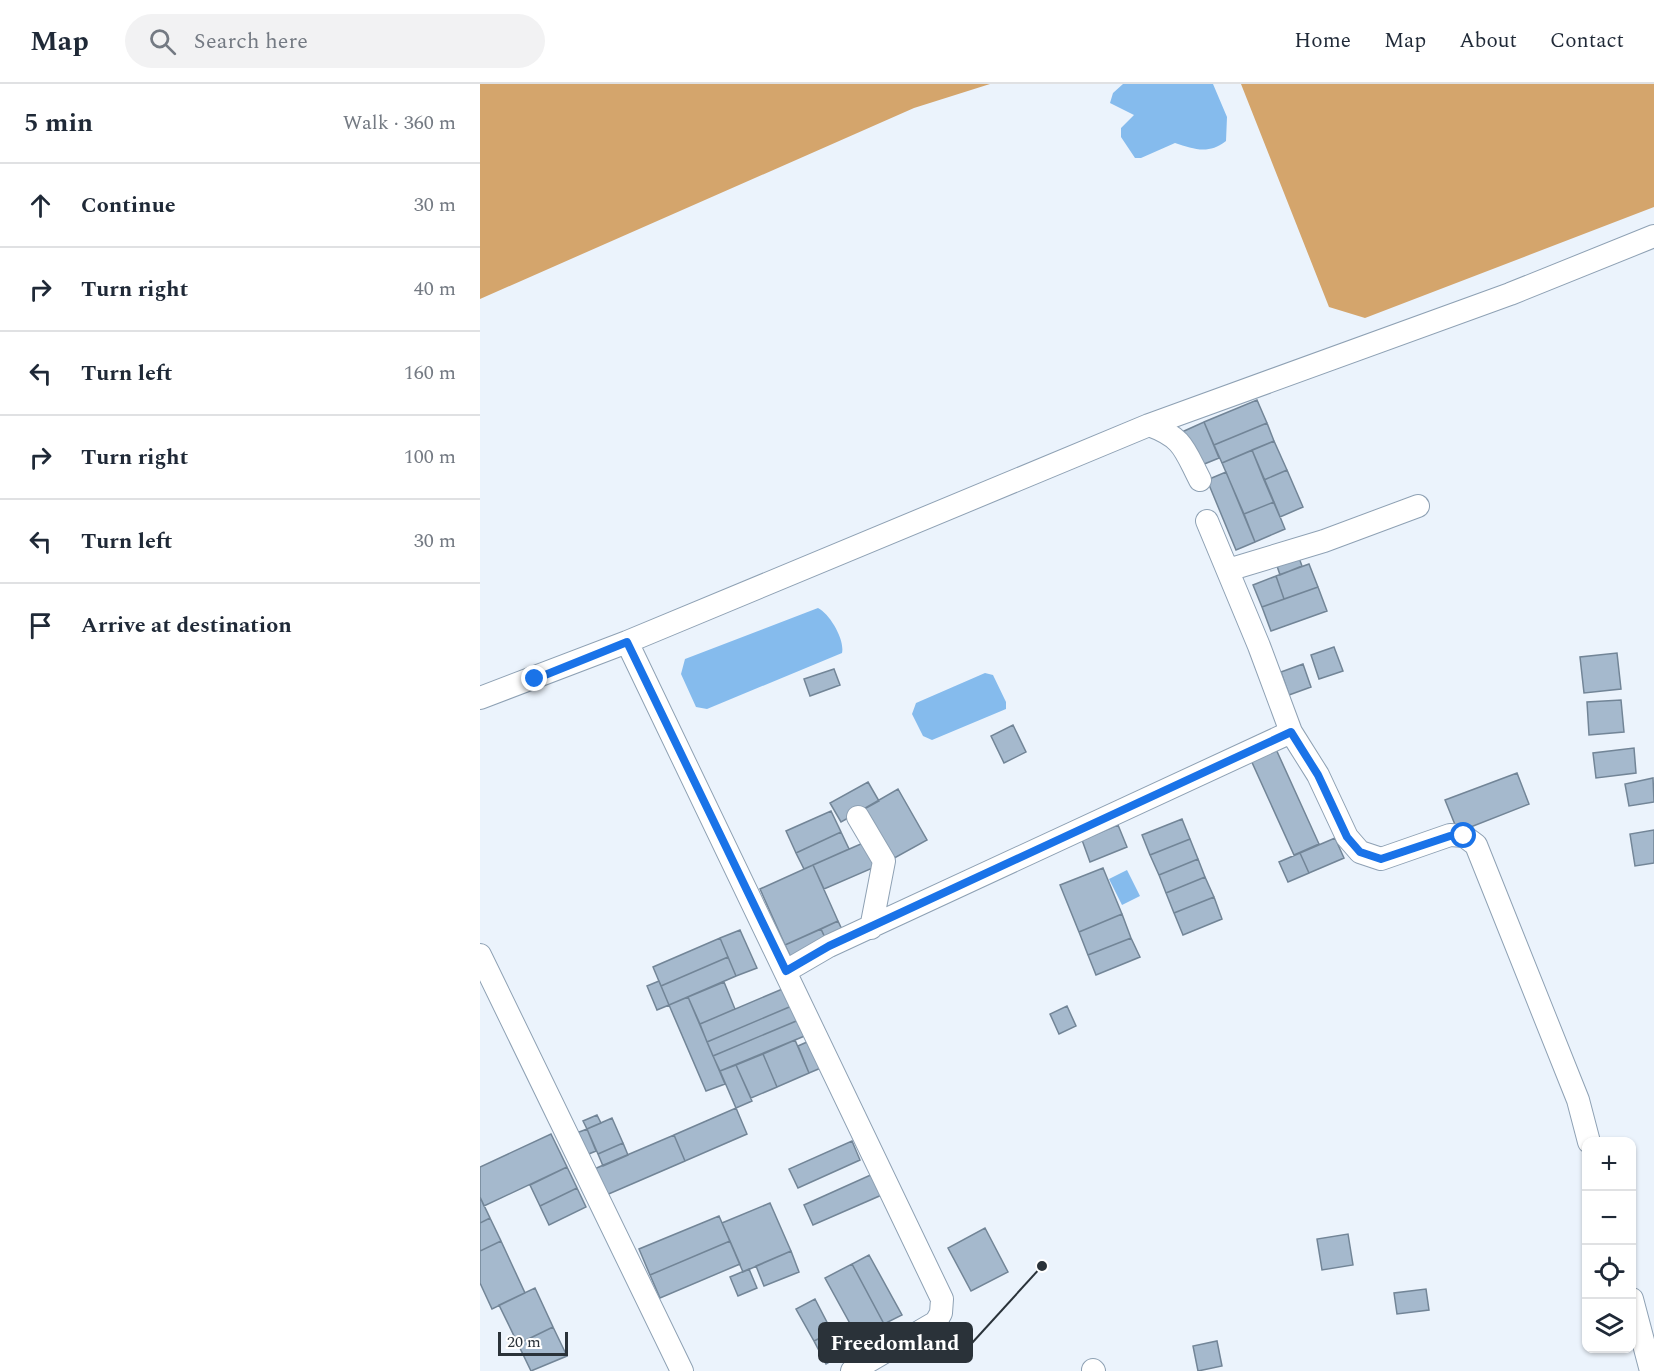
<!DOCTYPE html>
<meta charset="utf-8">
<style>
body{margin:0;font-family:Spectral,serif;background:#f2f2f3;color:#1f2937}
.controls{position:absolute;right:18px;bottom:18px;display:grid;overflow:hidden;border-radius:12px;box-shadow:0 2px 4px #0004}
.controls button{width:54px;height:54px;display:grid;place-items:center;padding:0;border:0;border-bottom:2px solid #e0e1e3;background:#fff;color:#1f2937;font:30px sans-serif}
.scale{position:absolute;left:18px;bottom:15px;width:70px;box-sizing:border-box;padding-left:6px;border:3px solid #2a3239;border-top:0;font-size:16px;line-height:21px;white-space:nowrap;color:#2a3239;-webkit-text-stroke:4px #fff;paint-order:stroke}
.stop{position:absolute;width:18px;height:18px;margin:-14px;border:4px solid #1a73e8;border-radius:50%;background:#fff}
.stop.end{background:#1a73e8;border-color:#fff;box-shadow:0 2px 6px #0008}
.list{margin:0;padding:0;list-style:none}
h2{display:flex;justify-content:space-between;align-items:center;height:78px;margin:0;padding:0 24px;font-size:26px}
h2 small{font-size:20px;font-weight:400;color:#747a83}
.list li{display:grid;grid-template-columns:39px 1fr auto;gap:18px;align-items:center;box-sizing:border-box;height:84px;padding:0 24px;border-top:2px solid #e0e1e3}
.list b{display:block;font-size:22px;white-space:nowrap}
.list em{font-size:20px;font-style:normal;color:#747a83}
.icon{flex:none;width:33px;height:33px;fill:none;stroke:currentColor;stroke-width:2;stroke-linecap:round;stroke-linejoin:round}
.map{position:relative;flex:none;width:1174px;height:1287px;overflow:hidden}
header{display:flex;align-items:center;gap:36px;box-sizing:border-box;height:84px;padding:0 30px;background:#fff;border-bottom:2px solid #e0e1e3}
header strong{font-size:28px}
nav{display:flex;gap:33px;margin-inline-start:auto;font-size:21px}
.search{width:420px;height:54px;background:#f2f2f3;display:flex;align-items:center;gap:15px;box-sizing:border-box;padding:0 21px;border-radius:33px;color:#747a83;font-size:22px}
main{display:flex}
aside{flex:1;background:#fff}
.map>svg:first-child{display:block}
</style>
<header>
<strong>Map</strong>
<div class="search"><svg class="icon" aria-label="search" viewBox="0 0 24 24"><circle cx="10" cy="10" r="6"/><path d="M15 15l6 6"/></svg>Search here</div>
<nav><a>Home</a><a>Map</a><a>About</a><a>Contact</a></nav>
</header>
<main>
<aside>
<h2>5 min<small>Walk · 360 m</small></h2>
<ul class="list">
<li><svg class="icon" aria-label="ahead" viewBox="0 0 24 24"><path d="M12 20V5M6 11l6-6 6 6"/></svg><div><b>Continue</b></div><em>30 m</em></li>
<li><svg class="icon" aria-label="right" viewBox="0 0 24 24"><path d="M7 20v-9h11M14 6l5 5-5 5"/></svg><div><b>Turn right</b></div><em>40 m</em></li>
<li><svg class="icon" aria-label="left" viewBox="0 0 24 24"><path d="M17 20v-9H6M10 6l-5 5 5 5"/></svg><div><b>Turn left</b></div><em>160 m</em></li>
<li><svg class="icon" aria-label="right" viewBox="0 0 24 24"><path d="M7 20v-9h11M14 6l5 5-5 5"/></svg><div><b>Turn right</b></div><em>100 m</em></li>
<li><svg class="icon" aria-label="left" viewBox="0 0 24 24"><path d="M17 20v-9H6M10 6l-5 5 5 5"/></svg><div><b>Turn left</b></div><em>30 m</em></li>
<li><svg class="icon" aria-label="arrive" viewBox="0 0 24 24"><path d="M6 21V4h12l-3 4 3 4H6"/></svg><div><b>Arrive at destination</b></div></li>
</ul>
</aside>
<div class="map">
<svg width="1174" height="1287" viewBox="0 0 1174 1287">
<rect width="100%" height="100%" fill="#ebf3fc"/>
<!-- forest -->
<path fill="#d4a56c" d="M0 0H510L434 24 0 215Z
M761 0H1174V123L885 234 849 223Z"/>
<!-- water -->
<path fill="#85bbed" d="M643 0H733L747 33 746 57C728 71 714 65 695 59L661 74H655L641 53V44L654 31 630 19 633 9Z
M338 524C350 530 365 556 362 569L227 625 216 623 201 590 205 575Z
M505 589 513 591 526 618V625L452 656 443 652 432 630 436 619Z
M647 786 660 812 642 821 629 795Z"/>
<!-- building -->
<path fill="#a5b9cd" stroke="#728597" stroke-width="1.5" d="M777 316 787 339 734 361 724 338Z
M724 338 739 374 717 383 702 348Z
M787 339 794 357 742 379 734 361Z
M794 357 807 386 784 396 772 366Z
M772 366 794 418 764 430 742 379Z
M807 386 823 423 800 433 784 396Z
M746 388 775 458 756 466 727 396Z
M794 418 805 445 775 458 764 430Z
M818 471 822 482 800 491 796 479Z
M829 480 838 503 804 515 796 492Z
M796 492 804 515 782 523 773 501Z
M838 503 847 527 791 547 782 523Z
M854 563 863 587 839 595 831 571Z
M1137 569 1141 605 1104 609 1100 573Z
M823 580 831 603 809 611 801 588Z
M354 585 360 601 330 612 324 595Z
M1141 616 1144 648 1109 651 1107 618Z
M533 641 546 668 524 679 511 652Z
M795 663 839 760 814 771 770 674Z
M1154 664 1156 689 1116 694 1113 669Z
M1037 689 1049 720 978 748 965 716Z
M1173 694 1174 718 1149 722 1145 700Z
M388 698 399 717 361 738 350 719Z
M418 705 447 756 409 777 380 727Z
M351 727 361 748 316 769 306 747Z
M702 735 710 755 670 771 662 751Z
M638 741 647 763 610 778 602 756Z
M1174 746V779L1155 782 1150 750Z
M361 748 369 765 324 785 316 769Z
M855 754 864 774 829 789 820 769Z
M710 755 718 775 679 791 670 771Z
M383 759 395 783 344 805 333 781Z
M820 769 829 789 808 798 799 778Z
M718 775 725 793 686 809 679 791Z
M333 781 358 837 305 861 280 805Z
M623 784 642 830 599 848 580 801Z
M725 793 734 813 694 829 686 809Z
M734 813 742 835 703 851 694 829Z
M642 830 651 854 608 871 599 848Z
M358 837 365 852 348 860 341 845Z
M341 845 348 860 312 876 305 861Z
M260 846 277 884 256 892 240 854Z
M240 854 248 873 181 902 173 883Z
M651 854 660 873 616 891 608 871Z
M248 873 256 892 189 921 181 902Z
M179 897 189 921 177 926 167 902Z
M244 898 255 925 220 940 208 913Z
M307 903 314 921 227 958 220 940Z
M208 913 245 1000 226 1007 189 921Z
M314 921 321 935 233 972 227 958Z
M587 922 596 942 579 950 570 930Z
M321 935 327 951 240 987 233 972Z
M336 954 348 981 329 989 318 962Z
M315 956 329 989 297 1003 283 970Z
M283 970 297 1003 271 1014 256 981Z
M256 981 272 1017 256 1024 240 987Z
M256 1024 267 1050 205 1077 194 1051Z
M117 1031 121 1039 107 1045 103 1037Z
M132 1034 143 1059 118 1070 107 1045Z
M107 1045 116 1067 104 1072 94 1050Z
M71 1050 87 1083 4 1122 0 1113V1083Z
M194 1051 205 1077 124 1112 112 1086Z
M372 1057 380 1076 318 1104 309 1085Z
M143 1059 148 1071 123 1082 118 1070Z
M87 1083 97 1104 60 1122 50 1101Z
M395 1089 404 1110 333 1141 324 1121Z
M97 1104 106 1123 69 1141 60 1122Z
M0 1113 10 1134 0 1139Z
M290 1119 311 1167 263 1188 242 1139Z
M239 1132 250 1157 170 1191 159 1165Z
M10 1134 21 1157 0 1167V1139Z
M505 1144 528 1188 491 1207 468 1164Z
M868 1150 873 1181 842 1186 837 1155Z
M21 1157 45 1209 12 1225 0 1199V1167Z
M250 1157 260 1180 180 1214 170 1191Z
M311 1167 319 1188 284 1202 276 1182Z
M389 1171 422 1231 404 1240 372 1180Z
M372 1180 404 1240 378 1254 345 1194Z
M269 1185 277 1204 258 1212 250 1193Z
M55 1204 73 1243 38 1260 19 1221Z
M946 1205 949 1226 917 1230 914 1209Z
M335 1215 352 1248 334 1257 316 1225Z
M73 1243 87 1272 51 1287 38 1260Z
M352 1248 364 1270 346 1280 334 1257Z
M737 1257 742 1282 718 1287 713 1262Z"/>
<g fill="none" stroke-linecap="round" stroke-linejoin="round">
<defs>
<path id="street" d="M669 341C704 354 704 365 720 396
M727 437 779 562 811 648
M748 486 844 457 938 422
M147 558 462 1215 461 1229 456 1238 372 1287
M0 614 147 558 669 341 1030 210 1174 152
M378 733 404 777 391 844
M0 871 202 1287
M306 887 349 862 811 648 838 691 867 753 880 768 901 775 970 751 984 752 996 761 1098 1016 1109 1058
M1152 1215 1171 1287
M613 1286 614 1287"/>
</defs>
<!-- street casing -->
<use href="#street" stroke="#8ea1b4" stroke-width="24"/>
<!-- street -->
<use href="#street" stroke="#fff" stroke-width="22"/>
</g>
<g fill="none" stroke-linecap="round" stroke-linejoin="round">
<!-- route -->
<path stroke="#1a73e8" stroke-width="8" d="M55 595 147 558 306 887 349 862 811 648 838 691 867 753 880 768 901 775 970 752H984"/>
</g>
<!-- callouts -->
<path fill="none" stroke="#2a3239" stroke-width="2" d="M562 1182L492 1259"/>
<circle fill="#2a3239" stroke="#fff" stroke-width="2" cx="562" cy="1182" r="6"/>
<rect fill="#2a3239" stroke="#2a3239" stroke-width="2" x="339" y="1239" width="153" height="39" rx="6"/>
<g font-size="21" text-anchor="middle" font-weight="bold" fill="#fff">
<text x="415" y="1266">Freedomland</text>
</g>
</svg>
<div class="controls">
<button>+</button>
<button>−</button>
<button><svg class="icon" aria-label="locate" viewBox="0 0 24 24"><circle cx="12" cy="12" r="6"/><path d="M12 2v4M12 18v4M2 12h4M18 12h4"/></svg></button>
<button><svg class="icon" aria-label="layers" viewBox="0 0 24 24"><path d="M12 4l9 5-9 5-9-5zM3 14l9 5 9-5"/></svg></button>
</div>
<div class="scale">20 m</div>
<div class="stop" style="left:984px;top:752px"></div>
<div class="stop end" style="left:55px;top:595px"></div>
</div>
</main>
